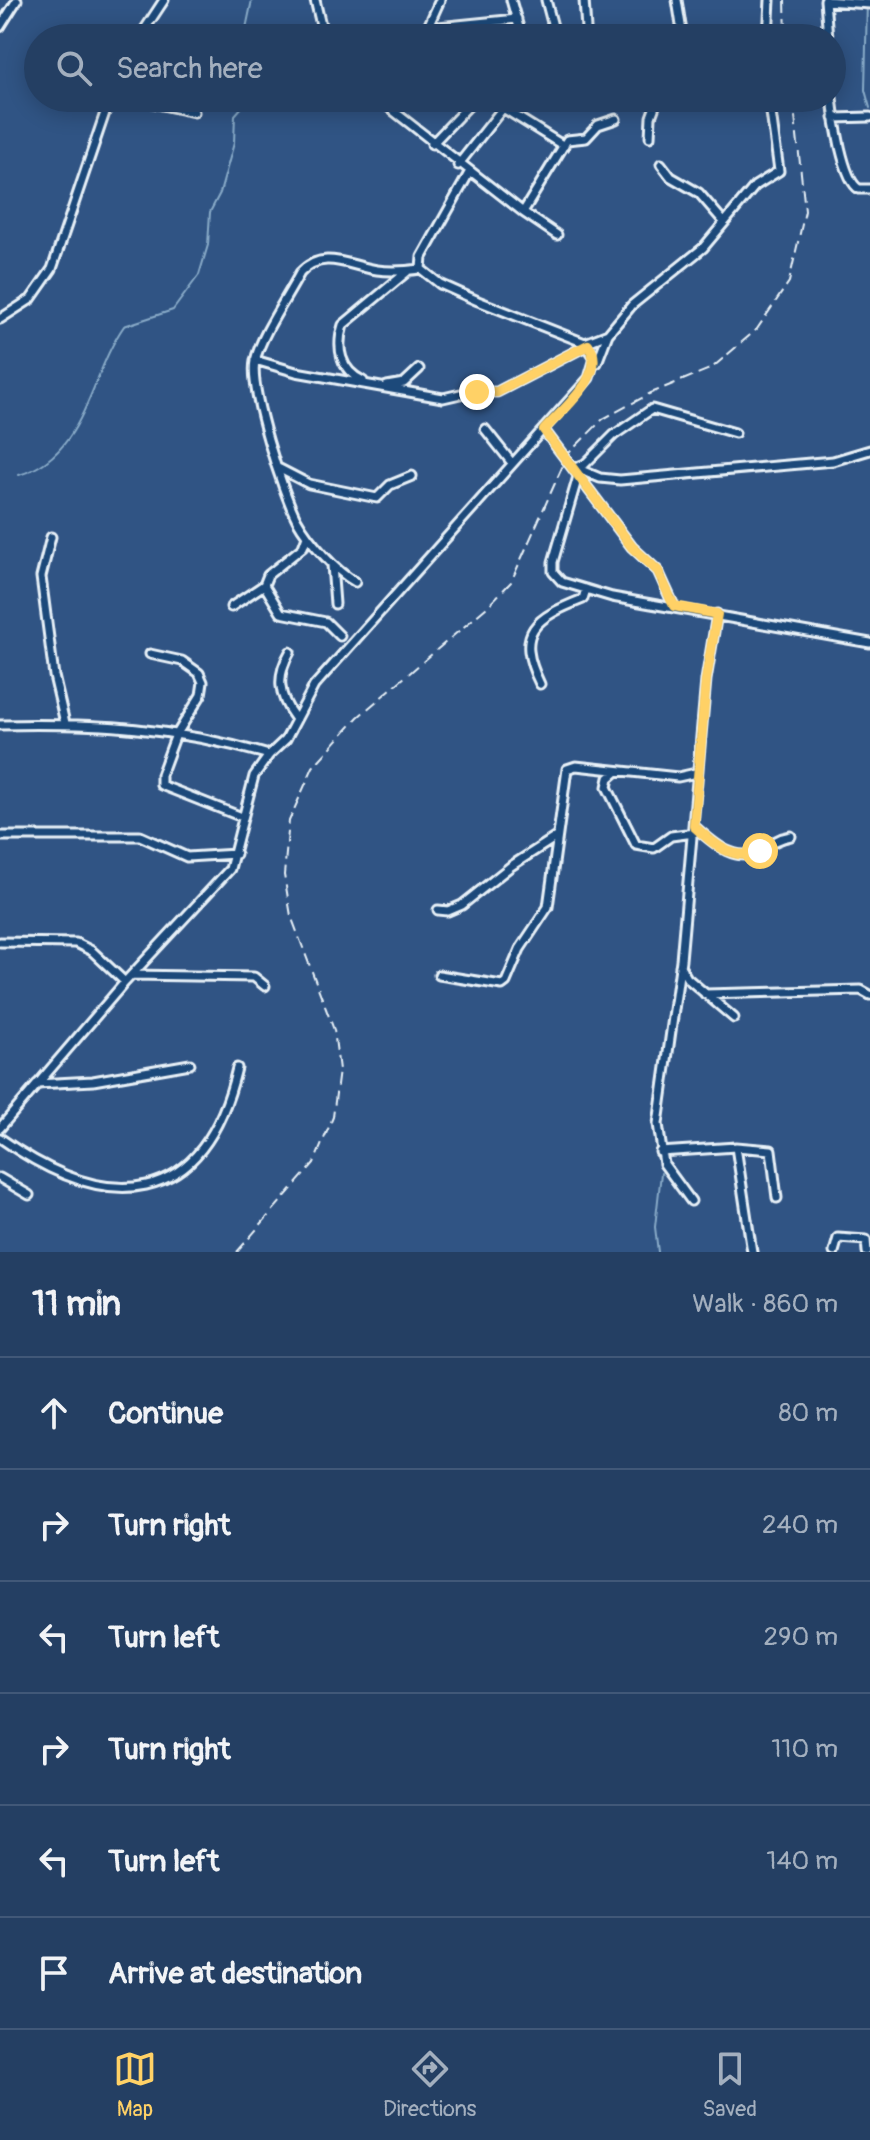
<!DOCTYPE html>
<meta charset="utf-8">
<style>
body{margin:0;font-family:Pangolin,sans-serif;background:#304a6c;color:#f1f3f6}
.stop{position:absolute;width:24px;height:24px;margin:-18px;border:6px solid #ffd166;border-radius:50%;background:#fff}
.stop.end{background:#ffd166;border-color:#fff;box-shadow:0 2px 8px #0008}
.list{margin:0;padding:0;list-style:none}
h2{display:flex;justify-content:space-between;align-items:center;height:104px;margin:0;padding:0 32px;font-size:34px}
h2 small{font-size:26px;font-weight:400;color:#a3afbe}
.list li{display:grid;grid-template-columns:52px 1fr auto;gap:24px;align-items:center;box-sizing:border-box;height:112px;padding:0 32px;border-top:2px solid #415878}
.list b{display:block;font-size:30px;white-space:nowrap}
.list em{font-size:26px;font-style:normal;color:#a3afbe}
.icon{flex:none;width:44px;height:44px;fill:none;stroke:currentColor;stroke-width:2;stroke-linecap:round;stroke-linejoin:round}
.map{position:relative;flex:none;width:870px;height:1252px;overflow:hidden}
.search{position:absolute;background:#243f63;box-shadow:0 4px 20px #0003;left:24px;right:24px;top:24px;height:88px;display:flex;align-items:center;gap:20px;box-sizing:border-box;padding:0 28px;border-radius:44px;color:#a3afbe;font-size:30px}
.sheet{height:776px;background:#243f63}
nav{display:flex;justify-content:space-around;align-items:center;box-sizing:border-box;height:112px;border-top:2px solid #415878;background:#243f63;font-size:22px;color:#a3afbe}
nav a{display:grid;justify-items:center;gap:4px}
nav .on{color:#ffd166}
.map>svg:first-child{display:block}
</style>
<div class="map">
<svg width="870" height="1252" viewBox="0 0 870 1252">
<rect width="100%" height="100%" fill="#305484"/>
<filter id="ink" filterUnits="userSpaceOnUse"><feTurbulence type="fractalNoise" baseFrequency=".0125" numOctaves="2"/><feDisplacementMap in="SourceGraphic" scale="16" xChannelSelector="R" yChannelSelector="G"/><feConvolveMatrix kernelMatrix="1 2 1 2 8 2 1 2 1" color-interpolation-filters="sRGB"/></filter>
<g filter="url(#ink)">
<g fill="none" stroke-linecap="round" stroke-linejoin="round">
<!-- stream -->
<path stroke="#89abc8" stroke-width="2" d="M867 0 865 90 870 108
M244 38 252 0
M19 475C86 455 89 376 124 326L173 310 199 275 208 245 210 212 220 193 234 143 235 115 250 98
M658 1252 655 1227 661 1173"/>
<defs>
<path id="street" d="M315 0 324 38
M511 0 522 38
M546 0 556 38
M584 0 586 29
M677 0 683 38
M825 0 828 38
M825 1 870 4
M0 27 17 0
M428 28 517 19
M139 38 164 0
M423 38 440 0
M768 38 770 0
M130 98 194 112
M377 98 523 212 567 140 586 138 598 125 616 119
M832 98C834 118 843 180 859 189H870
M834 118 870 117
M650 137 651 117 658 98
M432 144 476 98
M661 164 671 177 699 193 724 222
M458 165 503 108 564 146
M523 212 557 235
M0 319 31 299 52 269 110 98
M585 343 608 334
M255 360 296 372 443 398 469 392H497L588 345
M597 363 608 334 632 305 703 248 755 186 779 171 769 98
M363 381C340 370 336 348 343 325L408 271
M387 386 404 383 419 369
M485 429 512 463
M544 430 632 547 658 571 674 606
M575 468 585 464 614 435 652 409 735 433
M576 468 600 478 620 480 833 461 870 450
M280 469 309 484 377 498 390 485 412 476
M579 473 553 562V572L562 582 612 597 870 643
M51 537 41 577 54 676 65 723
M332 565 335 604
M355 582C336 572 308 540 297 520 283 494 249 389 255 361 261 335 287 298 300 273 323 248 349 266 377 270 392 272 405 271 421 269
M264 585 281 613 326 622 340 636
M231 607 264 585 268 575 303 547 307 536
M290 652C276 676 278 696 295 718
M150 654 182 661 199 673 203 682 201 695 175 737 161 775V785L242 817
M540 684C514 631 535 618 583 599L586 589
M0 725C99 723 173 727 269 755
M617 771 609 778 607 787 636 845 654 848 671 836 694 833
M694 826C713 843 736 865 762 850 772 843 779 838 791 836
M0 836H140L187 857 236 854
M438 910 448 911 462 905 511 866 556 837
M0 942 76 943 92 951 125 982
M680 966 687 978 734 1018
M132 975 254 977 265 986
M439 975 502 985 506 982 520 949 548 907 567 769 576 766 678 777 696 773
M705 994 861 990 870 995
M37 1084 93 1081 190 1064
M0 1128 125 982 230 869 254 776 269 755 286 739 314 686 589 378 595 358 585 343 478 301 440 284 421 269 422 257 469 173
M0 1138C107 1214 203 1211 237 1068
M736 1147 771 1150 777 1198
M660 1152 736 1147 752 1252
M0 1178 29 1195
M691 1201 664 1164 658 1124 681 960 706 680 717 614
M834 1252 838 1238 866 1240 867 1252"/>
</defs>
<!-- street casing -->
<use href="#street" stroke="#e8f1f8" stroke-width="13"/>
<!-- street -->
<use href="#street" stroke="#1f4a7a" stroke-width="7"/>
<!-- rail -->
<path stroke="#e8f1f8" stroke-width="2" stroke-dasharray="12 6" stroke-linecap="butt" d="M785 0 786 38
M237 1252 314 1163 333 1117 339 1070 334 1030 291 916 284 875 289 821 313 767 358 717 487 607 511 582 568 454 603 419 651 393 712 368 757 329 789 282 805 211 793 98"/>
</g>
</g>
<g fill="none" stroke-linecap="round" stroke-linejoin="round" filter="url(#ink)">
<!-- route -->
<path stroke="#ffd166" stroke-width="10" d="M477 392H497L588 345C610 372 562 410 544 430L632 547 658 571 674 606 717 614 706 680 694 826C712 843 734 863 760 851"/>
</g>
</svg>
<div class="stop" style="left:760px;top:851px"></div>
<div class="stop end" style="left:477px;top:392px"></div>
<div class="search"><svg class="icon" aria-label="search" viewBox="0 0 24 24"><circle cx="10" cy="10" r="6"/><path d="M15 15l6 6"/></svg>Search here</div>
</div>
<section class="sheet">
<h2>11 min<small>Walk · 860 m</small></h2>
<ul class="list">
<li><svg class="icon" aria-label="ahead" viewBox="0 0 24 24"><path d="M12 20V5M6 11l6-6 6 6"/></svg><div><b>Continue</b></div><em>80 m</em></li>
<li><svg class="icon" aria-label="right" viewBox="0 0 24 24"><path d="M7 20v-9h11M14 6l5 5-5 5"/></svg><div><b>Turn right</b></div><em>240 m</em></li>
<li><svg class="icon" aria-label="left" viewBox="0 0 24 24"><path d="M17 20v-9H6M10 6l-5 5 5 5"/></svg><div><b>Turn left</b></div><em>290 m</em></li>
<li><svg class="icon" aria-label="right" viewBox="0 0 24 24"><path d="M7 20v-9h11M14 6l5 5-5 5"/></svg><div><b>Turn right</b></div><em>110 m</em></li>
<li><svg class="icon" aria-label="left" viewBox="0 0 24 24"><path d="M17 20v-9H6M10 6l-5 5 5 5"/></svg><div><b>Turn left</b></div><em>140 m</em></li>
<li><svg class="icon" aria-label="arrive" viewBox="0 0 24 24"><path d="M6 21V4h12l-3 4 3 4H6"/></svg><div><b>Arrive at destination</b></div></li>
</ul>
</section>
<nav>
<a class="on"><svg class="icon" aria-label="map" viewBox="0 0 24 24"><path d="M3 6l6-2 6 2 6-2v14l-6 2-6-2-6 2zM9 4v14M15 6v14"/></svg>Map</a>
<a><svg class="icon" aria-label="directions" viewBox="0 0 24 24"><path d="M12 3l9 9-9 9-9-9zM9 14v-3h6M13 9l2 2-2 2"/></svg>Directions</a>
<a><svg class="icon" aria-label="saved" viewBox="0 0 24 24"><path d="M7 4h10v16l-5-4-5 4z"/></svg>Saved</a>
</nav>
